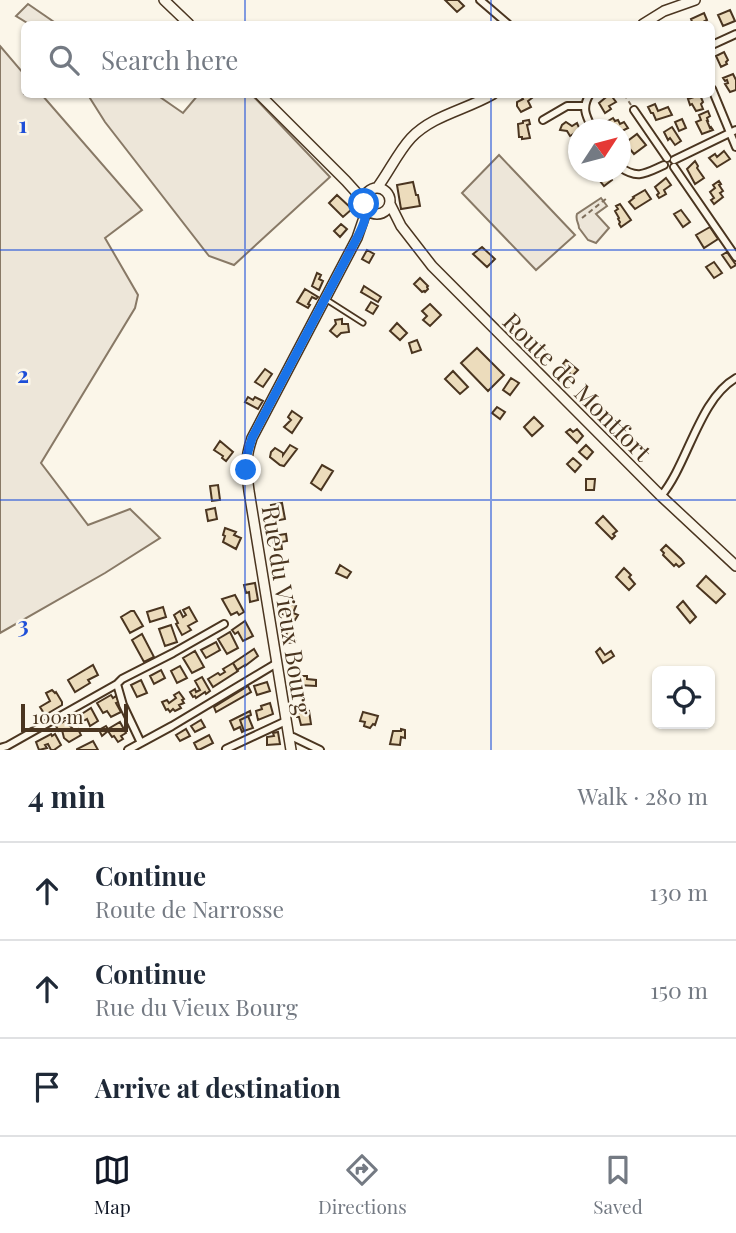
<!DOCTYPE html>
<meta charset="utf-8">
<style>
body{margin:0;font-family:"Playfair Display",serif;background:#f2f2f3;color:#1f2937}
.controls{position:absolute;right:21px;bottom:21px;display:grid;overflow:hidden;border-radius:10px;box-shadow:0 2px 5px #0004}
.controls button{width:63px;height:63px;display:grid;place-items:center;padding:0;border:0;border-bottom:2px solid #e0e1e3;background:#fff;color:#1f2937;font:35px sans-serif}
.compass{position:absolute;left:568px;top:119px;width:63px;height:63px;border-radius:50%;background:#fff;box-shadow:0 2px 5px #0004;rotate:54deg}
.scale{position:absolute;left:21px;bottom:18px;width:107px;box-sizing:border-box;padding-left:7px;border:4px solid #4a3520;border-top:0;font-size:19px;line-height:24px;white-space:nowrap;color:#4a3520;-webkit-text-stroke:5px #fbf6e9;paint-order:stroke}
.stop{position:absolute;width:21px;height:21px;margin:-16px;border:5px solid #1a73e8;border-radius:50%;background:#fff}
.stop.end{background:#1a73e8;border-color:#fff;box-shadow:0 2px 7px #0008}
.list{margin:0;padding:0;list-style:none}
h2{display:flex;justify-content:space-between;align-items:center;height:91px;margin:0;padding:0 28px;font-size:30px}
h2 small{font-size:23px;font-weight:400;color:#747a83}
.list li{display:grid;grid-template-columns:46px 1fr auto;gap:21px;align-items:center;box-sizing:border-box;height:98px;padding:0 28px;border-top:2px solid #e0e1e3}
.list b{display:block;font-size:26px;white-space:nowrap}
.list p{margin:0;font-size:23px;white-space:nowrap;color:#747a83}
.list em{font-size:23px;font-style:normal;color:#747a83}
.icon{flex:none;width:38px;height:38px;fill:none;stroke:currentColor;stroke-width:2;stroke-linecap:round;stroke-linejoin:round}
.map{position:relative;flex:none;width:736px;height:750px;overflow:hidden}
.search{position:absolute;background:#fff;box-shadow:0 2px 5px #0004;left:21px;right:21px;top:21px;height:77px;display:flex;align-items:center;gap:18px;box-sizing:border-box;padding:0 24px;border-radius:10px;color:#747a83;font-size:26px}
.sheet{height:385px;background:#fff}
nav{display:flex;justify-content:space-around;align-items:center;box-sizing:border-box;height:98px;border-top:2px solid #e0e1e3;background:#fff;font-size:19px;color:#747a83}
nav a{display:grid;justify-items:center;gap:4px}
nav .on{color:#111827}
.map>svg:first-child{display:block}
</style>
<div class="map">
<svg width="736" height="750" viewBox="0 0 736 750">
<rect width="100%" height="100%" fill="#fbf6e9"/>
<!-- green -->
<path fill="#ede6d9" stroke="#887966" stroke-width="2" d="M28 4 57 24H29L16 16Z
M0 46 24 74V94L42 95 142 210 105 238 138 295 135 308 41 463 88 525 130 509 160 538 105 573 0 633Z
M88 95H157L183 113 198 95H252L330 177 234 265 209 256 105 122Z
M499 155 575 235 536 270 462 193Z
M601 198 607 206 596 214 609 228 596 243 588 240 579 228C579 223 575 220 577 214Z"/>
<!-- building -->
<path fill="#ecdcbc" stroke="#4a3520" stroke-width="2" d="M445 0H458L464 6 457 12Z
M730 10 735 21 723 26 718 15Z
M704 13 707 20 703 22 704 24H693L691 19Z
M724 52 728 60 726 62 727 64 721 67 716 56Z
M733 74 736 80V90L730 92 725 84 728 83 727 80 725 81 723 78Z
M524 94H530L532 98 528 101 531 107 521 112 517 106V102L523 99 521 96Z
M610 94 616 102 609 106 611 109 605 113 599 103Z
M700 95 703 102 701 104 703 109 696 111 692 104 690 105 688 99Z
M655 104 658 111 668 107 672 115 656 120 653 113H651L648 107Z
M708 111 710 116 707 118 708 121H707L710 128 711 127 713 130 702 134 696 122 701 120 699 115Z
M613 118 615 121 618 120 620 124 624 122 628 128 620 132V130H613L608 121Z
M682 119 686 128 679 131 675 122Z
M529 120 530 124 527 125 530 138 522 139V137H519L518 124 523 123V121Z
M566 122 572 126 577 123 580 130 570 136 567 131 560 130 562 125Z
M672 127 681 141 675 145 670 138 668 140 664 132Z
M637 134 646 145 634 154 625 143Z
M724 151 730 159 717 167 709 158 715 154 717 157Z
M695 161 698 166 697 168 704 178 695 184 687 169Z
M593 172H605L606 174 608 173 612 180 604 186Z
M666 178 671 185 664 190 666 194 659 198 657 195 659 193 655 187Z
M719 181 721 184 719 185 723 191 720 193 723 197 714 204 711 200 714 198 710 192 715 188 713 185Z
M413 182 416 195H418L420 206 401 209 397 185Z
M645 190 651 199 635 209 629 202 634 198 633 197Z
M337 195 352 209 343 217 329 203Z
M620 204 631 220 621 227 619 224 620 222 618 219 619 218 615 211 618 209 616 206Z
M681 210 690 222 683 227 674 214Z
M341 224 347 229 340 237 334 231Z
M710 227 718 239 704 248 696 235Z
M482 247 495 259 487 267 473 254Z
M367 250 374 254 369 263 362 259Z
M727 252 736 265 731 268 722 255Z
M714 262 722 273 714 278 706 267Z
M317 273 321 275 319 279 323 281 319 290 312 286Z
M420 278 428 286 427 287 428 289 425 292 424 291 422 292 414 284Z
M364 286 381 297 378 302 361 292Z
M305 289 318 297 316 299 312 297 308 304 310 305 308 308 297 302Z
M371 302 378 306 373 314 366 310Z
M430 304 441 315 430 326 423 320 427 316 422 311Z
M342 319V324H348L349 332 341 333 337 337 330 331 336 324 335 320Z
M397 323 407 333 400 340 390 331Z
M417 340 421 350 412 353 409 343Z
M477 348 504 375 488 391 461 363Z
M566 360 578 370 572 376 563 364Z
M265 369 272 374 263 387 255 382Z
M453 371 468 387 460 394 445 379Z
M511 378 519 383 510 395 503 390Z
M248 397 253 400 255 397 263 401 258 409 245 402Z
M497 407 505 412 500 419 492 413Z
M292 411 302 418 292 433 284 427 291 420 288 417Z
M534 417 543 426 532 436 524 427Z
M570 429 573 432 577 429 583 436 577 443 566 432Z
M220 441 233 452 226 461 222 458 223 456 214 450Z
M290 445 297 449 284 466 280 465 270 457 271 452 275 448 283 453V455Z
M586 445 593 452 587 459 579 452Z
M573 458 581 465 575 472 567 464Z
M322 465 333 471 321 490 311 483Z
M586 479H595L594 490H586Z
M218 485 220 500 212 501 210 486Z
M282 503 285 519 274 521 271 505Z
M215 508 217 519 208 521 206 510Z
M603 516 617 531 613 534 615 536 612 539 596 523Z
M225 528 236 532 234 535 241 538 236 549 223 542 225 536 223 535Z
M286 534 287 541 281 542 282 549 275 550 272 536Z
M666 545 681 559 684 563 679 567 676 564 674 566 663 555 664 553 661 550Z
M340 565 351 572 347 578 336 573Z
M624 568 631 575 629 577 635 584 629 590 616 577Z
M706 576 725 594 716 603 697 586Z
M255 583 258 600 250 602 249 592 246 593 244 585Z
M235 595 244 612 239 615 237 612 231 615 222 599Z
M683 601 696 617 690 623 677 607Z
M287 602 296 606 293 613 298 615 295 620 282 614Z
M163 607 166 617 150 622 147 612Z
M189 607 197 621 188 626 191 630 182 635 176 624 178 623 174 615 180 611 183 617 186 615 183 610Z
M131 611H134L143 626 130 633 121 617Z
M245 621 253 636 243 641 238 632 235 634 232 630Z
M171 625 177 642 165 646 159 629Z
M294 628 296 642 288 643 286 629Z
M230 632 238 648 227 654 218 639Z
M142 634 154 657 144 662 132 640Z
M216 642 220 650 206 658 201 650Z
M600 648 605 655 611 651 614 656 603 663 596 652Z
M254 649 258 656 245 666V665L237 670 233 663Z
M195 651 204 667 192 673 183 658Z
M233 663 238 671 213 687 208 679 218 673 220 675 225 672 223 669Z
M93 665 98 675 88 680 90 683 75 692 68 680Z
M180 666 187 678 177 683 171 671Z
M161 670 165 678 154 684 150 676Z
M296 676H307V679L316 680V686L298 685Z
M202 677 210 691 206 694 205 692 196 698 195 696 193 697 190 692 195 689 196 692 200 690 195 681Z
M141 680 147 693 137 697 131 685Z
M267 682 270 691 257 695 254 686Z
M248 686 251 692 216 712 214 707Z
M52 690 55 693 56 692 62 702V705L45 715 40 707 50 701 46 693Z
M179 692 184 699 182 700 184 703 179 705 181 708 175 711 173 709 170 712 168 709 166 710 162 702 167 700 169 703 176 698 174 695Z
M111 695 113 698 116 696 119 702 116 703 121 712 111 717 107 711 103 713 97 703Z
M270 703 273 714 258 720 256 711 262 709 261 706Z
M91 708 98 721 90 726 87 719 80 723 77 717Z
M250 711 251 715 240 720 244 731 242 732 240 727 234 730 230 721Z
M309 711 311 724 301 725 299 717H297L296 713Z
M363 712 378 716 375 725 373 724 370 728 364 726 365 722 360 721Z
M248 716 253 728 244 731 240 720Z
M201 720 205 727 195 732 191 726Z
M65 721 74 730 78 729 81 735 69 742 64 738 62 730 59 731 56 726Z
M120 722 126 733 121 736 123 739 118 742 114 736 112 737 108 731 102 736 99 730 106 726 108 729Z
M186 729 190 736 180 741 176 735Z
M401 729 405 730V738L401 737 400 745 390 744 393 731H401Z
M278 732 280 744 267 745V737L274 736 273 733Z
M51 734 52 736 55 734 61 745 54 750H51L48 744 45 745 47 748 39 750 36 742Z
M209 735 213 743 199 750 197 749 194 743Z
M93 741 98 750H77V749Z"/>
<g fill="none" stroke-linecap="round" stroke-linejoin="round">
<defs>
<path id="lane" d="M327 300 363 323"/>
<path id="street" d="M480 0 508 24
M712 45 736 34
M712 89 736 147
M590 94C581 108 586 116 593 130
M634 110 667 158
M543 120 567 106H584
M674 160 736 130
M620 167C638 180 646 173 664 165
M674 167 736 257
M661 496C688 464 699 399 736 378
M289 737H293L320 750
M141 743 123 705 117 684 122 679 173 653 224 624
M0 748 7 746 117 684
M226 749 286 721
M128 750 172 726 277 663"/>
<path id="secondary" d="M164 0 189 24
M643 24 664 11 695 0
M259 94 346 181 364 201
M377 188C389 172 398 152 411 138 433 115 466 110 493 94
M364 201a13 13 0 1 1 26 0a13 13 0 1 1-26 0Z
M390 204 401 226 432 266 661 496 736 566
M291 750 249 491C246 469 245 459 252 438L357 238 367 209"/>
</defs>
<!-- lane casing -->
<use href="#lane" stroke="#4a3520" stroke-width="7"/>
<!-- street casing -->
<use href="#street" stroke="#4a3520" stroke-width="10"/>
<!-- secondary casing -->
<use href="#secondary" stroke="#4a3520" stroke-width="12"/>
<!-- path -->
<path stroke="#7f6f5c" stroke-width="2" stroke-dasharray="5 3.5" stroke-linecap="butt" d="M624 94 631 105
M582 218 607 198"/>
<!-- lane -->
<use href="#lane" stroke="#fbf6e9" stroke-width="3.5"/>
<!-- street -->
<use href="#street" stroke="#fbf6e9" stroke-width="6"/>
<!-- secondary -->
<use href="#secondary" stroke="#fbf6e9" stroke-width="9"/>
</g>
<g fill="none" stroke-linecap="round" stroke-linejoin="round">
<!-- route -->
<path stroke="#1a73e8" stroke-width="9" d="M246 470 247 455 252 438 357 238C362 228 369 215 364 204"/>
</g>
<!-- grid -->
<path fill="none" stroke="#1d4ed8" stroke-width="2" stroke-opacity="0.55" d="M245 0V24M491 0V24M245 94V750M491 94V750M0 250H736M0 500H736"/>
<g text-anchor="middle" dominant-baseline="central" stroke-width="5" stroke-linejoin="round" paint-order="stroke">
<!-- street labels -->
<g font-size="24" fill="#4a3520" stroke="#fbf6e9">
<text transform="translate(578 386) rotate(45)">Route de Montfort</text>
<text transform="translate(288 610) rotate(81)">Rue du Vieux Bourg</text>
</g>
</g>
<g font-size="23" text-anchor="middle" font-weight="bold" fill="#1d4ed8" stroke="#fbf6e9" stroke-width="5" stroke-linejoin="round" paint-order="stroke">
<text x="23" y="133">1</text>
<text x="23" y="383">2</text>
<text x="23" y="633">3</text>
</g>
</svg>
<div class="controls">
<button><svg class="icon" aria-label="locate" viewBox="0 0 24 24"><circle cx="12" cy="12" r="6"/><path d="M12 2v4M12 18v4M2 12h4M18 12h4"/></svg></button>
</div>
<svg class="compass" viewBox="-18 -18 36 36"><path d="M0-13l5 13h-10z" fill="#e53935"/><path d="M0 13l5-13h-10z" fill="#747a83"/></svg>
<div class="scale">100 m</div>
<div class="stop" style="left:364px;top:204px"></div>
<div class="stop end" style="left:246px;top:470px"></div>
<div class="search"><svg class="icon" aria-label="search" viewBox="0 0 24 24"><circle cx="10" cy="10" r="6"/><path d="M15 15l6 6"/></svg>Search here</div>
</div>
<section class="sheet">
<h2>4 min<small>Walk · 280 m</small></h2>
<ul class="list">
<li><svg class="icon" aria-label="ahead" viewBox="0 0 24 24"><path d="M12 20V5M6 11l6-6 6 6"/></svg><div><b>Continue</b><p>Route de Narrosse</p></div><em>130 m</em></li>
<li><svg class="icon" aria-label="ahead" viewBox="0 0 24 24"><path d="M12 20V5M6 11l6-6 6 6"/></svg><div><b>Continue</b><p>Rue du Vieux Bourg</p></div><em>150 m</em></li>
<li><svg class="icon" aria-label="arrive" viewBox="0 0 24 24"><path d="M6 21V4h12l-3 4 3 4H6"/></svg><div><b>Arrive at destination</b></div></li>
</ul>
</section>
<nav>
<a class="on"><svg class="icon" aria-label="map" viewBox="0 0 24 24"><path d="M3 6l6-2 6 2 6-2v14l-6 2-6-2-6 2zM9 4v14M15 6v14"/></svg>Map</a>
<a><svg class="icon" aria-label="directions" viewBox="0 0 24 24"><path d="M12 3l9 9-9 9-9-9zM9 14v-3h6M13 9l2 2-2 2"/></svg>Directions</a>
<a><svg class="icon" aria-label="saved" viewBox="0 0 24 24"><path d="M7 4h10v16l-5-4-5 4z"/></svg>Saved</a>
</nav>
